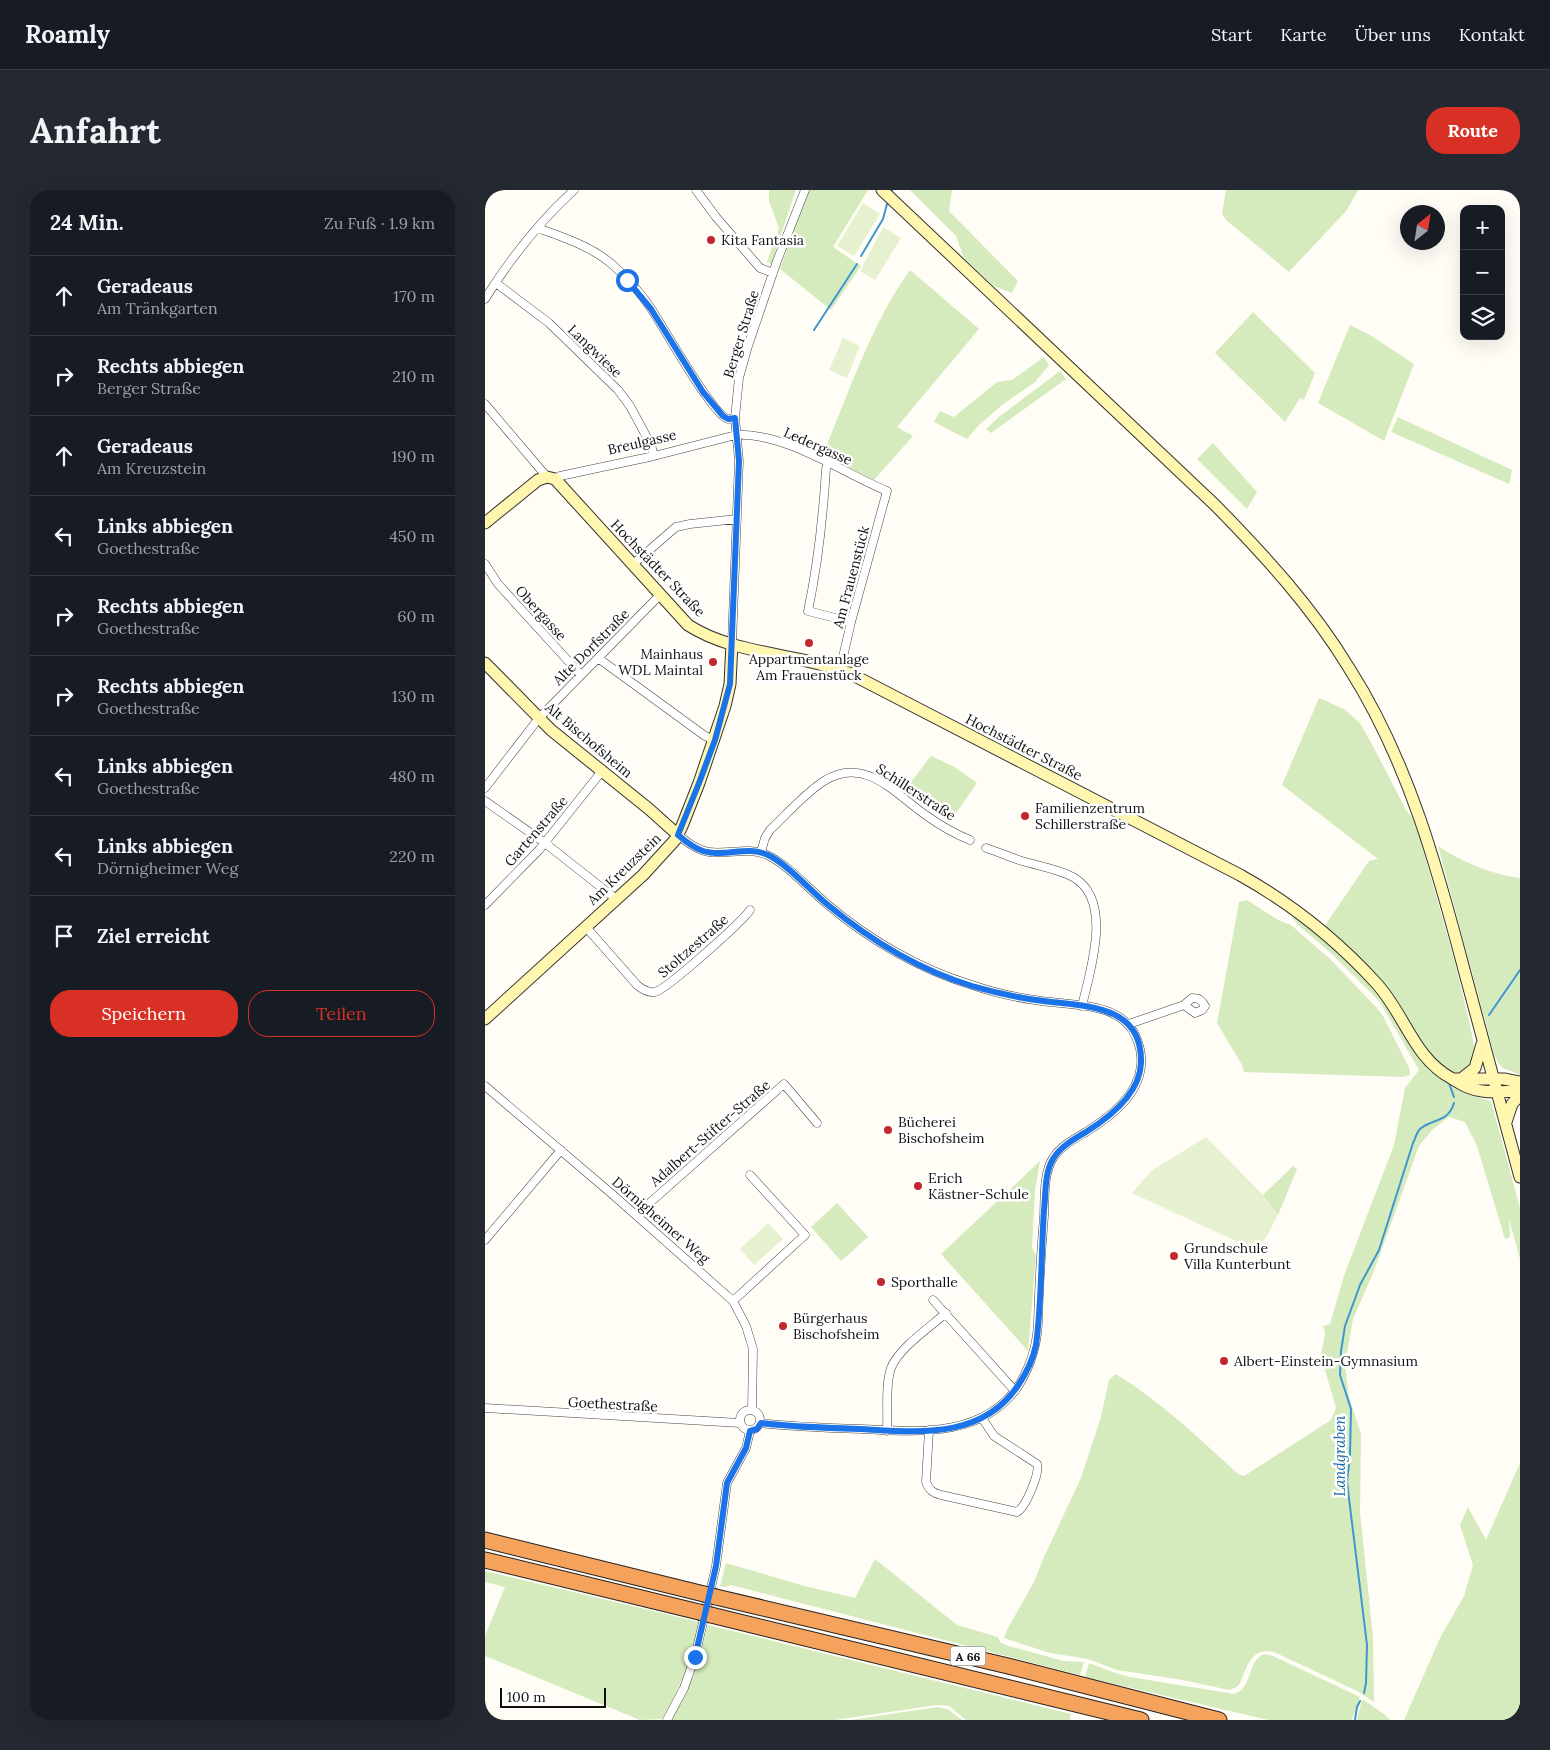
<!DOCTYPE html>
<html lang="de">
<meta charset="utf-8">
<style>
body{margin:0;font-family:Lora,serif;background:#242831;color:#f1f3f6}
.controls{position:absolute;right:15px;top:15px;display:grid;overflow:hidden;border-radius:10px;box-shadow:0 5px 20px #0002}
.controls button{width:45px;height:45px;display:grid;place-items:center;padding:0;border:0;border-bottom:1px solid #363941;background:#171b24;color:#f1f3f6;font:25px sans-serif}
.compass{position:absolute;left:915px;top:15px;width:45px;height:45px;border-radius:50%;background:#171b24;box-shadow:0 5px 20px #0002;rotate:30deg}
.scale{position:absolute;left:15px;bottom:12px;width:106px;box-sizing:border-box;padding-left:5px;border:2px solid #111;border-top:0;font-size:14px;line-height:18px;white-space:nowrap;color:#111;-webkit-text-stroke:4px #fff;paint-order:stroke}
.stop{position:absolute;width:15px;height:15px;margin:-11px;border:4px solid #1a73e8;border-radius:50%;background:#fff}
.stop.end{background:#1a73e8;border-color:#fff;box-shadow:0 1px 5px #0008}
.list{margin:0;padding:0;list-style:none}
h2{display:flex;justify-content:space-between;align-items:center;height:65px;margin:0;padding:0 20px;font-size:21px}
h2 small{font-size:16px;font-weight:400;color:#9ea1a6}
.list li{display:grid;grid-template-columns:32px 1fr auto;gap:15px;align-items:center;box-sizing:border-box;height:80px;padding:0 20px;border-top:1px solid #363941}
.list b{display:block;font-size:19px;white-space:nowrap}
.list p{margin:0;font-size:16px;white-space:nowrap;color:#9ea1a6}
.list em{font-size:16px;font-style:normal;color:#9ea1a6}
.actions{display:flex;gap:10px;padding:15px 20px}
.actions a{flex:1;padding:11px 0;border:1px solid #d93025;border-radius:20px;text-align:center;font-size:18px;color:#d93025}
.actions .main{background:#d93025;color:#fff}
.icon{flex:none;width:28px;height:28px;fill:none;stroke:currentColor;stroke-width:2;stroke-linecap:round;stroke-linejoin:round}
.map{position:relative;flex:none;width:1035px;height:1530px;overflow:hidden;border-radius:20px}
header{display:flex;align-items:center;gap:30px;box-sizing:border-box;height:70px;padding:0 25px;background:#171b24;border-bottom:1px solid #363941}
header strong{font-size:24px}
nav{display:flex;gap:28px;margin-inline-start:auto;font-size:18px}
.intro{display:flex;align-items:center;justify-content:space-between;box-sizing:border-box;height:120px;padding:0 30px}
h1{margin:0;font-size:35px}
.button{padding:12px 22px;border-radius:20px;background:#d93025;color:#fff;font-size:18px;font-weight:700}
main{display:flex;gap:30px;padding:0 30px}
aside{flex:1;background:#171b24;border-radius:20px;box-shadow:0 5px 20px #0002}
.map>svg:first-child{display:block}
</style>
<header>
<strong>Roamly</strong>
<nav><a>Start</a><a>Karte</a><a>Über uns</a><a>Kontakt</a></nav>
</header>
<div class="intro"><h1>Anfahrt</h1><a class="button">Route</a></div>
<main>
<aside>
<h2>24 Min.<small>Zu Fuß · 1.9 km</small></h2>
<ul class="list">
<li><svg class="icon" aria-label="ahead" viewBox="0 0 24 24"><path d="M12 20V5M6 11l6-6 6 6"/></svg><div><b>Geradeaus</b><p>Am Tränkgarten</p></div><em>170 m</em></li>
<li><svg class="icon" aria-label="right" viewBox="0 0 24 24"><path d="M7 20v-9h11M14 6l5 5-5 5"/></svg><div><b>Rechts abbiegen</b><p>Berger Straße</p></div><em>210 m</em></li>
<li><svg class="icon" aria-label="ahead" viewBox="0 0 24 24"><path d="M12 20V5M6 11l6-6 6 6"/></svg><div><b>Geradeaus</b><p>Am Kreuzstein</p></div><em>190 m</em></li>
<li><svg class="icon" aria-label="left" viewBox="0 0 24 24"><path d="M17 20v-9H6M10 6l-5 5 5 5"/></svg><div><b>Links abbiegen</b><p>Goethestraße</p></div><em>450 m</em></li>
<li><svg class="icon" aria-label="right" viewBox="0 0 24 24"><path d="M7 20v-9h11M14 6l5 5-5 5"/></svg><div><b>Rechts abbiegen</b><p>Goethestraße</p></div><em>60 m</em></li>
<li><svg class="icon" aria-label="right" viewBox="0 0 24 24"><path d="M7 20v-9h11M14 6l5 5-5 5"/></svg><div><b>Rechts abbiegen</b><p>Goethestraße</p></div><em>130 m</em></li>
<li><svg class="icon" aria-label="left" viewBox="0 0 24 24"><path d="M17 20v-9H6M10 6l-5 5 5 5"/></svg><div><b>Links abbiegen</b><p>Goethestraße</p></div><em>480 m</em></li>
<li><svg class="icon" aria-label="left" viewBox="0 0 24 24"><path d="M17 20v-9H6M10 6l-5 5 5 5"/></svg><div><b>Links abbiegen</b><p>Dörnigheimer Weg</p></div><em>220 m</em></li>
<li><svg class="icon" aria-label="arrive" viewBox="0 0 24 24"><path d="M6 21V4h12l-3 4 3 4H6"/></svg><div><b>Ziel erreicht</b></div></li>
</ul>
<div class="actions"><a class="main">Speichern</a><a>Teilen</a></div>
</aside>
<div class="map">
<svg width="1035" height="1530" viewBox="0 0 1035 1530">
<rect width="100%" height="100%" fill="#fffdf5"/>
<!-- green -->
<path fill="#d5ebbd" d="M284 0H311L286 74 282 72 294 38 284 11Z
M323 0H383L348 57 376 76 346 120 295 79Z
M425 0H467L464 21 533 91 527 103 509 96 479 68 471 46Z
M741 0H873L862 20 804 82 741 30 737 24Z
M425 80 494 139 412 237 428 246 389 290 340 266 341 257C366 197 387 133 425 80Z
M768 122 830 183 819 210 815 208 800 232 730 163Z
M865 135 885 145 929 174 899 251 833 213Z
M559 167 564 175 550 192 517 215 493 236 482 249 449 232 455 221 469 227 512 192 527 190Z
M575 181 581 189 506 243 501 239 515 226Z
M913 227 1027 280 1024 294 906 242Z
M728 253 772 302 762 319 712 269Z
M834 508 859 519 875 533 888 556 921 620 930 631 970 773 985 835 990 861 988 871 979 884 963 883 932 850 839 737 884 671 893 669 797 595Z
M446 566 468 576 492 593 467 629 443 614 438 615 419 601Z
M953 656C975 671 1008 685 1035 688V885C1020 877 1017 883 1009 864Z
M762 710 793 730 806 735 845 769 890 816 898 826 924 878 925 885 918 887 759 882 757 875 732 833 754 712Z
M809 723 851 758 898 808 944 881 987 906 1006 911 1035 1018V1069L1024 1029 1025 1047 1020 1049 992 956 980 932 964 927 948 939 934 956 889 1081 868 1129 860 1175 864 1207 876 1244 875 1322 888 1447 889 1512 872 1501 789 1462C765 1457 763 1476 754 1495L750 1498 744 1500 698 1490 632 1480 603 1469 565 1463 519 1448 522 1440 550 1390 558 1369 596 1288 616 1227 624 1190 631 1184C676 1212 714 1248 753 1284L759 1286 846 1230 851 1218 836 1166 840 1143 838 1136 845 1134 859 1086 909 955 920 898 934 880 895 812 847 764 812 734 808 728Z
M555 971 550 1001 547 1058 551 1065 543 1161 456 1064Z
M808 976 812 979 793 1025 778 1005Z
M352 1013 383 1047 356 1071 326 1037Z
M1035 1273V1527L1032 1530H919L955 1448 979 1406 988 1375 975 1335 983 1317 1001 1350Z
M390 1369 472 1435 513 1447 515 1452 520 1455 579 1471 599 1472 595 1485 246 1395 240 1397 235 1396 241 1373 320 1396 370 1408Z
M0 1381 214 1432C206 1467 196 1499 177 1529L155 1530 0 1466V1446L20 1397 0 1392Z
M223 1435 586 1524 585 1530H481L464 1516 452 1515 350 1530H187L209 1485Z
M780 1464 788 1466 875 1507 867 1530H783L600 1487 604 1473 630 1483 645 1487 749 1504C768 1499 762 1469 780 1464Z
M877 1509 899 1524 905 1530H872Z
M452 1517 463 1519 477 1530H366Z"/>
<!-- pitch -->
<path fill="#e6f2cf" d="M378 13 395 24 369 66 352 56Z
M398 37 416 48 390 90 375 81Z
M358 148 375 156 362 188 344 180Z
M721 947 778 1005 793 1025 783 1044 772 1061 647 1003 666 981Z
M283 1033 298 1049 269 1075 255 1059Z"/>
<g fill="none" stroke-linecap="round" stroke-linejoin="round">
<!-- stream -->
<path stroke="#3f96cf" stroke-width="2" d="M407 1V0
M376 66 398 29 402 14
M329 140 372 74
M1004 825 1035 780
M964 893 969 907
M879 1503 881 1493 882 1455 862 1292 865 1265 866 1219 855 1185 856 1161 860 1136 875 1095 894 1060 928 953C930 949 932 942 935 939 948 928 963 933 969 913
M870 1530 872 1517 875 1511"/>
<defs>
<path id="street" d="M211 0 231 27 275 78 288 83
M53 37 58 40C83 49 109 58 129 76 142 88 155 102 165 117 177 134 227 225 243 229 243 229 249 228 250 228
M11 93 64 133 133 200 145 216 166 255 169 266
M0 109C25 69 54 32 89 0
M0 214 62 287
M343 273 341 279C338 327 333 374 323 421L366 432
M70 289 75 286 169 266 251 245C300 242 358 283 402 301L366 432 355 480
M0 374 13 394 96 485
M147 375 191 337 205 334 252 329
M247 453 254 271 250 228 254 188 263 156 292 71 320 0
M113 468 220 546 230 550
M0 598 54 528 175 405
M0 611 60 653 131 709
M193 645C202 652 212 660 224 662 243 665 263 656 282 665 302 674 325 700 342 714 383 749 434 779 487 795 507 802 529 807 550 810 583 816 636 810 651 847 655 856 657 866 656 876 653 906 625 927 601 942 589 949 576 956 568 968 558 984 560 1008 559 1026 556 1062 554 1097 553 1133 552 1156 546 1175 534 1195 499 1248 432 1242 377 1239 343 1238 309 1237 275 1233
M501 658C513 662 525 667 537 671 554 676 573 679 588 687 629 710 605 781 597 816
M276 662 280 648 285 640C302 624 319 604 339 591 381 565 411 605 442 626 456 636 470 644 485 650
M0 715 54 660 117 581
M101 737 152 795C158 800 163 803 170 802 182 799 257 732 265 720
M644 834 699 815 707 808C714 808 717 810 720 816L717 820 710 823 699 815
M0 896 127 1004 248 1111 261 1136 268 1159 267 1220
M151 1025 299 894 332 933
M0 1050 76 960
M448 1110 530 1201
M248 1111 320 1045 265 985
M0 1218 255 1233
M255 1230a10 10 0 1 1 20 0a10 10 0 1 1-20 0Z
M444 1240 441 1292C444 1300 448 1303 456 1305L532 1322C541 1317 555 1283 552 1274L509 1246 497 1228
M402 1241C403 1223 400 1195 406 1178 414 1158 445 1137 461 1123
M182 1530 199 1498 210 1467 231 1376 242 1293 261 1258 265 1241"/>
<path id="secondary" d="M397 0 730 315C780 366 827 417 864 478 924 572 953 680 981 787 999 854 1017 921 1035 987
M0 333 53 290 62 287 70 289 203 435C249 465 313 463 364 483L755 685C807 714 852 750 892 794 920 825 929 868 966 888 976 894 985 900 997 901 1010 903 1022 901 1035 901
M0 473 66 540 164 619 193 645
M0 829 158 685 190 650 197 636 214 593 240 516 245 494 247 453
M969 889H1019L1035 892
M976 889 990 878 997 854
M1021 932 1027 914 1035 905"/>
<path id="highway" d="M0 1350 219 1404
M0 1370 214 1422
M231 1407 523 1476 734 1530
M226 1425 656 1530"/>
</defs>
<!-- street casing -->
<use href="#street" stroke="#444" stroke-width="9"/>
<!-- secondary casing -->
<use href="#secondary" stroke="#333" stroke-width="13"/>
<!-- highway casing -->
<use href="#highway" stroke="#222" stroke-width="17"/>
<!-- street -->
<use href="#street" stroke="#fff" stroke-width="8"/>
<!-- secondary -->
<use href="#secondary" stroke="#fff6b0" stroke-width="11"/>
<!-- highway -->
<use href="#highway" stroke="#f5a25d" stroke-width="15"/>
<defs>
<path id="highway-bridge" d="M219 1404 231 1407
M214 1422 226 1425"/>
</defs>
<!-- highway-bridge casing -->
<use href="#highway-bridge" stroke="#222" stroke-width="17" stroke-linecap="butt"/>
<!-- highway-bridge -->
<use href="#highway-bridge" stroke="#f5a25d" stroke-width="15"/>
</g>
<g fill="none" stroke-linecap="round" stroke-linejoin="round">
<!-- route -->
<path stroke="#1a73e8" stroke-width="6" d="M142 90 166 119 218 202 238 226 243 229 250 228 254 271 245 494 230 550 214 593 193 645C200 651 209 658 218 661 240 668 262 655 283 665 302 674 326 701 343 715 385 750 435 780 487 796 508 802 530 807 551 810 594 817 658 811 656 873 655 904 625 927 601 942 589 949 575 957 568 969 559 984 561 1004 559 1020 556 1065 557 1111 551 1155 548 1169 542 1182 534 1194 498 1250 433 1242 375 1239 342 1238 308 1237 276 1233L272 1239 265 1241 261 1258 242 1293 231 1376 210 1467"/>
</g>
<!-- markers -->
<g fill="#c4262e" stroke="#fff" stroke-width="2">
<circle cx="226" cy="50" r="5"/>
<circle cx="324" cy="453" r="5"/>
<circle cx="228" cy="472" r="5"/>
<circle cx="540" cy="626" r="5"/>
<circle cx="403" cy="940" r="5"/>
<circle cx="433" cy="996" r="5"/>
<circle cx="689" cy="1066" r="5"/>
<circle cx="396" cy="1092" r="5"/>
<circle cx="298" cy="1136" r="5"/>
<circle cx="739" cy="1171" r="5"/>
</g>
<g text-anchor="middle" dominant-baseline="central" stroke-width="5" stroke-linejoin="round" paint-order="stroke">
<!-- shield labels -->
<rect fill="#fff" stroke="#585858" stroke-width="1" x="465.5" y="1456.5" width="35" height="19" rx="4"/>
<g font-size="12" font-weight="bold" fill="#111">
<text x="483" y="1466">A 66</text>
</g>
<!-- poi labels -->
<g font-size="14" fill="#111" stroke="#fff" text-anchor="start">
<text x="236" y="50">Kita Fantasia</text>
<text x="218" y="464" text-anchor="end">Mainhaus<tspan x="218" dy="16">WDL Maintal</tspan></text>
<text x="324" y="469" text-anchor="middle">Appartmentanlage<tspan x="324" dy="16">Am Frauenstück</tspan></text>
<text x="550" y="618">Familienzentrum<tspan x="550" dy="16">Schillerstraße</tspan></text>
<text x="413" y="932">Bücherei<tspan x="413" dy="16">Bischofsheim</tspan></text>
<text x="443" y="988">Erich<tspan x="443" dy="16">Kästner-Schule</tspan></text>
<text x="699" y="1058">Grundschule<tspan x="699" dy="16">Villa Kunterbunt</tspan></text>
<text x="406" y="1092">Sporthalle</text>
<text x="308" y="1128">Bürgerhaus<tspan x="308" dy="16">Bischofsheim</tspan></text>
<text x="749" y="1171">Albert-Einstein-Gymnasium</text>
</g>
<!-- street labels -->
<g font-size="14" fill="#111" stroke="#fff">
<text transform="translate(256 144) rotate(-73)">Berger Straße</text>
<text transform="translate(110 161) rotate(44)">Langwiese</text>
<text transform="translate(157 252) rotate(-13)">Breulgasse</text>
<text transform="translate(333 256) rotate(24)">Ledergasse</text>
<text transform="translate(173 378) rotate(46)">Hochstädter Straße</text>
<text transform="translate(366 387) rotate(-75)">Am Frauenstück</text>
<text transform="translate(56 423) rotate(48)">Obergasse</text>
<text transform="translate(106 457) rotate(-45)">Alte Dorfstraße</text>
<text transform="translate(104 550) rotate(40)">Alt Bischofsheim</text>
<text transform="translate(539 557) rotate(27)">Hochstädter Straße</text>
<text transform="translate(431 602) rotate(33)">Schillerstraße</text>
<text transform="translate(51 641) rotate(-49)">Gartenstraße</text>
<text transform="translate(139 679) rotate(-44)">Am Kreuzstein</text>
<text transform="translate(208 756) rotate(-41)">Stoltzestraße</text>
<text transform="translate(225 943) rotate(-41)">Adalbert-Stifter-Straße</text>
<text transform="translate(176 1030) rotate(41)">Dörnigheimer Weg</text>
<text transform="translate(128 1214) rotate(3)">Goethestraße</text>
</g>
<!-- water labels -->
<g font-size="15" font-style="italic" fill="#1768a6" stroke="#fff">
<text transform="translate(854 1266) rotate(-90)">Landgraben</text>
</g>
</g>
</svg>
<div class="controls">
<button>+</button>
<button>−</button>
<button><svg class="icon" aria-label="layers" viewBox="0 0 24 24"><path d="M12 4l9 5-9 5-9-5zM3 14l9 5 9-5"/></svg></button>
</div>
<svg class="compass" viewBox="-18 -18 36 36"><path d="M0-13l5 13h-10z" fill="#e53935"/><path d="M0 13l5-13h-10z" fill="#9ea1a6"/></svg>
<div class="scale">100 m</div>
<div class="stop" style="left:142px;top:90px"></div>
<div class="stop end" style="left:210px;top:1467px"></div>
</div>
</main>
